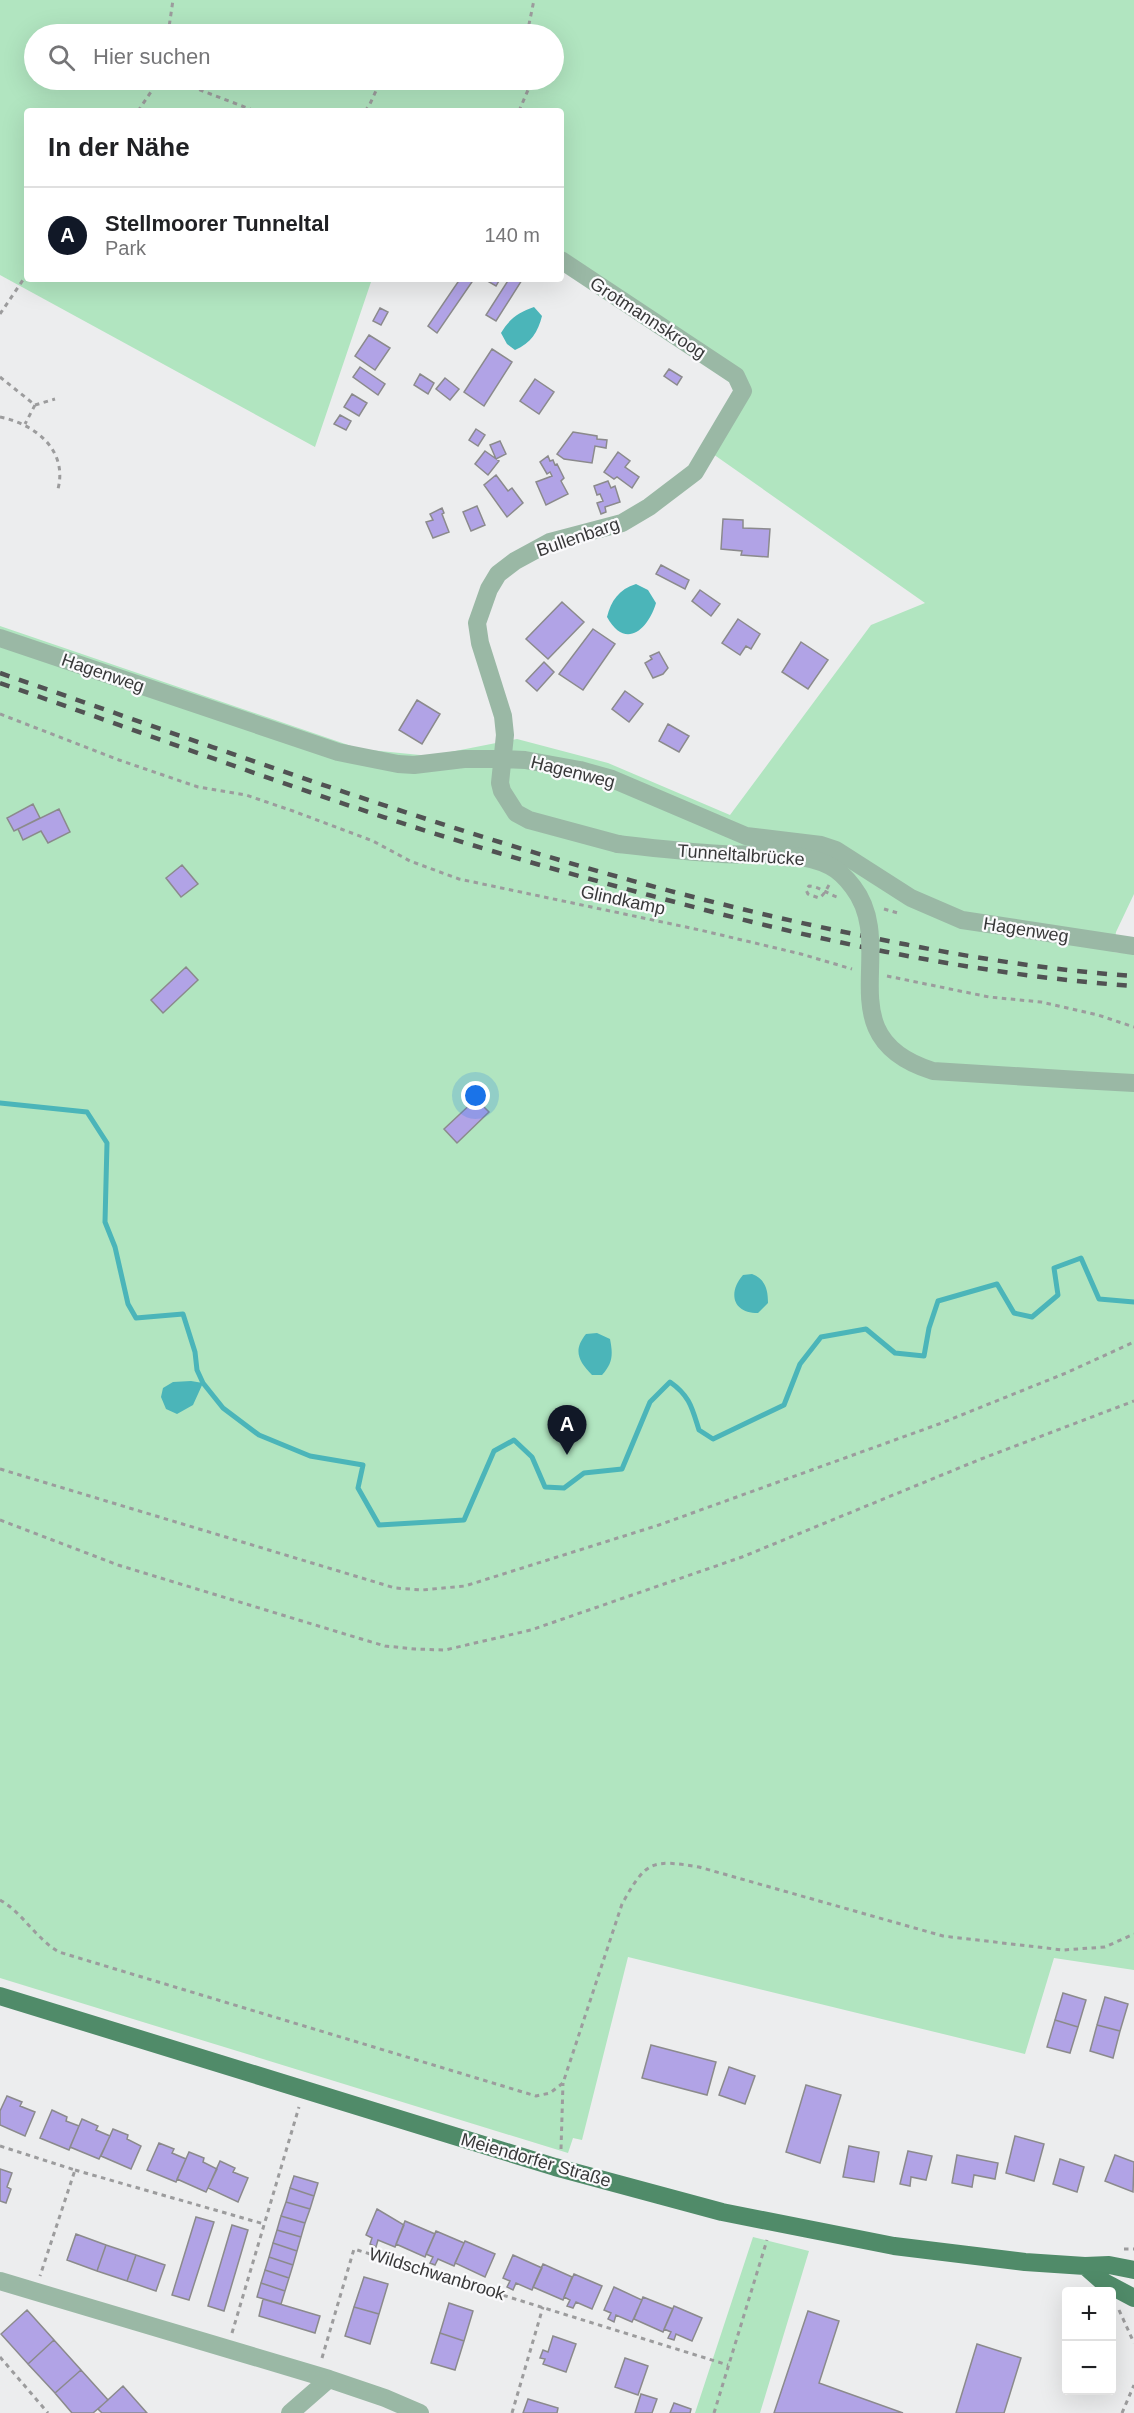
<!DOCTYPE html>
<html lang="de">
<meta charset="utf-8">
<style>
body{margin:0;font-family:Arial,sans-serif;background:#f2f2f2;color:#202124}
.controls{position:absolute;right:18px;bottom:18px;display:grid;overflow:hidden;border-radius:6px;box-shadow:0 6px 24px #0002}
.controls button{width:54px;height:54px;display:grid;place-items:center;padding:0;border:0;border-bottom:2px solid #e0e0e0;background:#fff;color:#202124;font:30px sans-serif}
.you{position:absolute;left:476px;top:1096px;width:21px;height:21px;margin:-15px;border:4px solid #fff;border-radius:50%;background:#1a73e8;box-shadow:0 0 0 9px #1a73e833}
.badge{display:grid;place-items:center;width:39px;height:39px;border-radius:50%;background:#111827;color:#fff;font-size:20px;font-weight:700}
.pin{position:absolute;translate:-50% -50px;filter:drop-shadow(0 2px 3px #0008)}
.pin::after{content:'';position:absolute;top:32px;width:21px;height:18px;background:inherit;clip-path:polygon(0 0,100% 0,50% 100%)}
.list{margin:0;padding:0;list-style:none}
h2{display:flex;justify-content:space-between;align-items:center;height:78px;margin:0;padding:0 24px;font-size:26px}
h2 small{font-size:20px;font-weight:400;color:#757577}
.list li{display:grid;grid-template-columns:39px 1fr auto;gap:18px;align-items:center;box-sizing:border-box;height:96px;padding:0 24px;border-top:2px solid #e0e0e0}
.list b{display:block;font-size:22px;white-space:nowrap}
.list p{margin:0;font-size:20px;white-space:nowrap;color:#757577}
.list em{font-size:20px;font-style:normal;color:#757577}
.icon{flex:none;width:33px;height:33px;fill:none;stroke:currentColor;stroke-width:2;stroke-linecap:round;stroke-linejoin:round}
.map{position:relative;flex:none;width:1134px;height:2413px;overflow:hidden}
.search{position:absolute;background:#fff;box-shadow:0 6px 24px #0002;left:24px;top:24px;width:540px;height:66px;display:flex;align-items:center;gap:15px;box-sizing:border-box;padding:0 21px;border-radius:33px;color:#757577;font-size:22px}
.panel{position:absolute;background:#fff;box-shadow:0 6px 24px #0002;left:24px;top:108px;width:540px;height:174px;border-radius:6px}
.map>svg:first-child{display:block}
</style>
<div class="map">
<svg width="1134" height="2413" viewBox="0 0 1134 2413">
<rect width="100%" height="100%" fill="#ecedee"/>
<!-- green -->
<path fill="#b1e5c0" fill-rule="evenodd" d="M0 0H1134V894L1116 932 1113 952 1134 954V1970L1054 1958 1025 2054 628 1957 582 2140 573 2138 568 2153 0 1978V626L360 749 430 756 517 739 608 763 730 815 871 625 925 603 703 447 737 387 561 268V111H27V279H372L315 447 0 275ZM34 34H554V80H34Z
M753 2237 809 2251 760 2413H695Z"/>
<!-- water -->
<path fill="#4bb5b9" d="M534 307 542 316C538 332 531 343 515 350L507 344 501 333C509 319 519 312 534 307Z
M636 584 648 590 656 603C648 630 625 650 607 617 611 601 619 589 636 584Z
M752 1274C765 1279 768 1289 768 1303L758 1313C732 1313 728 1292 743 1275Z
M597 1333 610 1339C613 1354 613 1363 602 1375H592C578 1361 573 1350 586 1334Z
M191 1381 203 1383 193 1405 177 1414 166 1409 161 1397 163 1388 173 1382Z"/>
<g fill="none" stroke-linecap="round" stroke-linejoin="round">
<!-- stream -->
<path stroke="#4bb5b9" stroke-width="5" d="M0 1103 87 1112 107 1143 105 1222 115 1247 128 1304 136 1318 183 1314 195 1352 197 1370 203 1383 223 1408 259 1435 310 1456 363 1465 358 1488 379 1525 464 1520 494 1451 514 1440 532 1457 545 1487 564 1488 584 1473 622 1469 650 1402 670 1382C690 1396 692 1408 699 1430L713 1439 784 1405 800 1364 821 1337 866 1329 895 1353 924 1356 929 1328 938 1301 997 1284 1014 1313 1032 1317 1058 1295 1054 1268 1081 1258 1099 1299 1134 1302"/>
</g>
<!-- building -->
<path fill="#b1a3e6" stroke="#8b8a8c" stroke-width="1.5" d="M460 279H474L437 333 428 326Z
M484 279H500L496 286Z
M509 279 522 280 496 321 486 315Z
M380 308 388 312 381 325 373 321Z
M369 335 390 348 375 370 355 356Z
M492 349 512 362 484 406 464 392Z
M360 367 385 384 378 395 353 377Z
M669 369 682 377 677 385 664 376Z
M420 374 434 383 428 394 414 385Z
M445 378 459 389 450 400 436 389Z
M535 379 554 392 539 414 520 401Z
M352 394 367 403 359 416 344 407Z
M340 415 351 421 346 430 334 424Z
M476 429 485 435 478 446 469 440Z
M573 432 597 436V439L607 440 606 448 595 446 592 463 564 459 557 454Z
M500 441 506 454 496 459 490 445Z
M485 451 499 461 488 475 475 464Z
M618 452 630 461 625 467 639 477 632 488 617 477 614 479 604 472Z
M548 456 550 461 553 460 555 465 557 464 564 478 561 481 568 494 546 505 536 482 552 476 550 472 547 474 540 462Z
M496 475 508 491 512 488 523 503 507 517 484 485Z
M608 481 611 488 615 486 620 502 605 507 606 512 601 514 597 503 603 501 600 494 597 495 594 486Z
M477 506 485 525 471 531 463 512Z
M442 508 444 513 442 514 449 532 433 538 426 522 433 520 430 514Z
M723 519 743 520V528L770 529 768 557 741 555 742 551 721 549Z
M661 565 689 580 685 589 656 574Z
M700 590 720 604 711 616 692 601Z
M562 602 584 622 548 659 526 639Z
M738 619 760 634 751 649 746 646 740 655 722 643Z
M593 629 615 644 583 690 559 674Z
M801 642 828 660 808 689 782 672Z
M659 652 668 668 663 674 653 678 645 663 652 659 650 656Z
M544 662 554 672 537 691 526 681Z
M625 691 643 704 629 722 612 709Z
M417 700 440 714 422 744 399 730Z
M668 724 689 736 679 752 659 741Z
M33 804 40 818 14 831 7 818Z
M59 809 70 832 48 843 41 831 23 840 18 829Z
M182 865 198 884 181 897 166 878Z
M186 967 198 980 163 1013 151 1000Z
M476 1099 489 1112 457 1143 444 1129Z
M1063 1993 1086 2000 1078 2027 1055 2020Z
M1105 1997 1128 2004 1120 2031 1097 2025Z
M1055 2020 1078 2027 1070 2053 1047 2047Z
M1097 2025 1120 2031 1113 2058 1090 2051Z
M651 2045 716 2062 707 2095 642 2078Z
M729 2067 755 2076 745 2104 719 2095Z
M806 2085 841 2095 820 2163 786 2152Z
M7 2096 22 2102 20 2106 35 2112 25 2136 0 2125V2111Z
M52 2110 67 2117 66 2121 79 2126 69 2150 40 2138Z
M82 2119 98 2126 96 2130 110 2136 99 2159 70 2147Z
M113 2129 128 2135 127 2139 141 2146 131 2169 101 2156Z
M1015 2136 1044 2144 1034 2181 1006 2173Z
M159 2143 174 2149 172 2153 186 2159 176 2182 147 2170Z
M849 2146 879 2152 874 2182 843 2177Z
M908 2151 932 2156 926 2180 911 2177 910 2186 900 2184Z
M189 2152 204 2158 203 2162 217 2169 206 2192 177 2179Z
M957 2155 998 2163 995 2179 974 2175 972 2187 952 2183Z
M1115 2155 1134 2162 1133 2192 1105 2181Z
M1060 2159 1084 2167 1077 2192 1053 2184Z
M220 2161 235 2168 233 2172 248 2178 238 2202 208 2188Z
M0 2169 12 2173 7 2187 11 2189 6 2203 0 2201Z
M294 2176 318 2183 314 2196 290 2188Z
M290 2188 314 2196 310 2209 286 2202Z
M286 2202 310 2209 305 2223 281 2216Z
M377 2209 404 2225 395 2247 378 2240 376 2247 370 2244 372 2238 366 2235Z
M281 2216 305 2223 301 2237 277 2230Z
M196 2217 214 2222 189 2300 172 2295Z
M405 2221 435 2234 425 2257 396 2244Z
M232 2225 248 2230 224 2311 208 2306Z
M277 2230 301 2237 297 2251 273 2243Z
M436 2231 464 2243 454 2266 438 2259 435 2265 430 2263 433 2257 426 2254Z
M76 2234 106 2245 97 2271 67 2260Z
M465 2241 495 2254 485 2277 455 2263Z
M273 2243 297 2251 293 2265 269 2257Z
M106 2245 136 2255 127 2281 97 2271Z
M136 2255 165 2265 156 2291 127 2281Z
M513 2255 542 2268 532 2290 516 2283 513 2290 507 2287 510 2281 503 2278Z
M269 2257 293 2265 289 2278 265 2270Z
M543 2264 572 2277 563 2300 533 2287Z
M265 2270 289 2278 285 2291 261 2283Z
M574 2274 602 2286 592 2309 576 2302 573 2308 567 2306 570 2300 564 2297Z
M364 2277 388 2284 379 2314 354 2307Z
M261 2283 285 2291 281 2304 257 2297Z
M614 2287 642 2300 632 2322 616 2315 614 2322 608 2319 611 2313 604 2310Z
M643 2297 673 2309 663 2332 634 2319Z
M263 2299 320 2316 315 2333 259 2316Z
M449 2303 473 2311 464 2341 440 2333Z
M674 2306 702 2318 692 2341 676 2334 674 2340 668 2338 671 2332 664 2329Z
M354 2307 379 2314 370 2344 345 2336Z
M27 2310 54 2340 28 2364 1 2334Z
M808 2311 839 2321 819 2383 903 2413H774Z
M440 2333 464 2341 455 2370 431 2363Z
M553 2336 576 2344 566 2372 543 2364 545 2359 540 2358 543 2350 548 2352Z
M54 2340 81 2370 55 2393 28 2364Z
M977 2344 1021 2358 1004 2413H956Z
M625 2358 648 2366 638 2395 615 2387Z
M81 2370 108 2400 93 2413H72L55 2393Z
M123 2386 147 2413H102L98 2409Z
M641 2394 657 2399 652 2413H635Z
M528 2399 558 2408 557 2413H523Z
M674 2403 691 2409 690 2413H670Z"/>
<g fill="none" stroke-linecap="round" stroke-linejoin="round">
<!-- path -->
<path stroke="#9c9c9d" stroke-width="3" stroke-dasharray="4.5 4.5" stroke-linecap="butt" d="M168 34 173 0
M527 34 534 0
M174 80 255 111
M138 111 159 80
M365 111 369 106 381 80
M519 111 528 90 527 80
M0 314 27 274
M0 377 35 405 25 424
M35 405 55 399
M0 417C35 424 68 450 58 489
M0 714 119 760 198 787 246 795 293 811 373 841 410 861 459 879 700 930 801 954 852 969
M829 885C826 890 824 895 819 898L808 894 806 890 809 886C818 886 828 894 837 897
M884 909 898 913
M887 976 989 997 1041 1002 1098 1015 1134 1027
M0 1469 395 1588 422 1590 465 1586 659 1525 939 1424 1066 1373 1134 1342
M0 1520 118 1565 348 1635 385 1646 415 1649 445 1650 531 1630 742 1557 981 1459 1134 1401
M0 1900C23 1913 36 1939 59 1952L536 2096 550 2093 563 2083 622 1904C646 1861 651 1859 699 1867L943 1936 1063 1950 1105 1947 1134 1934
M0 2146 75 2170 40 2276
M561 2149 563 2083
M75 2170 264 2224
M1124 2249H1134
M1119 2310 1134 2343
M232 2333 299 2107
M0 2357 48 2413
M322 2358 354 2249 728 2365
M512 2413 543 2307
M714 2413 767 2240
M1122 2413 1134 2385"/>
<!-- minor -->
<path stroke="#9ab8a5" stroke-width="18" d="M561 260 736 376 743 391 695 472 649 507 622 523 550 542 515 561 498 574 489 589 477 623 480 643 503 716 505 735 500 783 502 791 516 813 529 820 618 844
M0 638 338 752 398 764 414 765 464 759H503L525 760 580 770 612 779 746 836 821 845 836 850 911 898 962 920 1134 946
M1079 1080 1134 1083
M0 2281 329 2379 385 2398 420 2413
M290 2413 329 2379"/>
<!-- major -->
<path stroke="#508b69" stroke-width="18" d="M0 1996 555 2167 722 2212 894 2246 1025 2262 1085 2266 1109 2265 1134 2270
M1085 2266 1102 2281 1134 2298"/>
<!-- rail -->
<path stroke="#515253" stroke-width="4.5" stroke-dasharray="10 10" stroke-linecap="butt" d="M0 673C283 771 565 876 859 935 950 954 1042 970 1134 976
M0 683C138 731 275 782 414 827 511 858 610 885 709 911 848 947 991 976 1134 986"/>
<!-- minor-bridge -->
<path stroke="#9ab8a5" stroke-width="18" d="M618 844C653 848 687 852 722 854 756 856 799 850 830 866 840 871 847 879 853 887 900 948 824 1037 933 1071L1079 1080"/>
</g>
<g text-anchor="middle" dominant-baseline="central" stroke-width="4.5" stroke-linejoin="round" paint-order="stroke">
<!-- street labels -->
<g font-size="18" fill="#383839" stroke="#fafafc">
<text transform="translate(648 318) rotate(33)">Grotmannskroog</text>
<text transform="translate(578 537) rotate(-19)">Bullenbarg</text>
<text transform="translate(103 673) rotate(19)">Hagenweg</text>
<text transform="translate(573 772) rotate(14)">Hagenweg</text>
<text transform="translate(741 855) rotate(4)">Tunneltalbrücke</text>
<text transform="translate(623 900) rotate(12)">Glindkamp</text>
<text transform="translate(1026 930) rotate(9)">Hagenweg</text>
<text transform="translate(536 2160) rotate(16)">Meiendorfer Straße</text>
<text transform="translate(437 2274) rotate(17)">Wildschwanbrook</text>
</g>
</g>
</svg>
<div class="controls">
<button>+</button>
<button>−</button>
</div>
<div class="you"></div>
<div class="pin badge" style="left:567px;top:1455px">A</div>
<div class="search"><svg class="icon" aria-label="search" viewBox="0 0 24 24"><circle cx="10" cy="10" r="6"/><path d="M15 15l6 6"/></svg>Hier suchen</div>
<section class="panel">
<h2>In der Nähe<small></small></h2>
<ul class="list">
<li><span class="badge">A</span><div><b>Stellmoorer Tunneltal</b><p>Park</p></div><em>140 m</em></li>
</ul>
</section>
</div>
